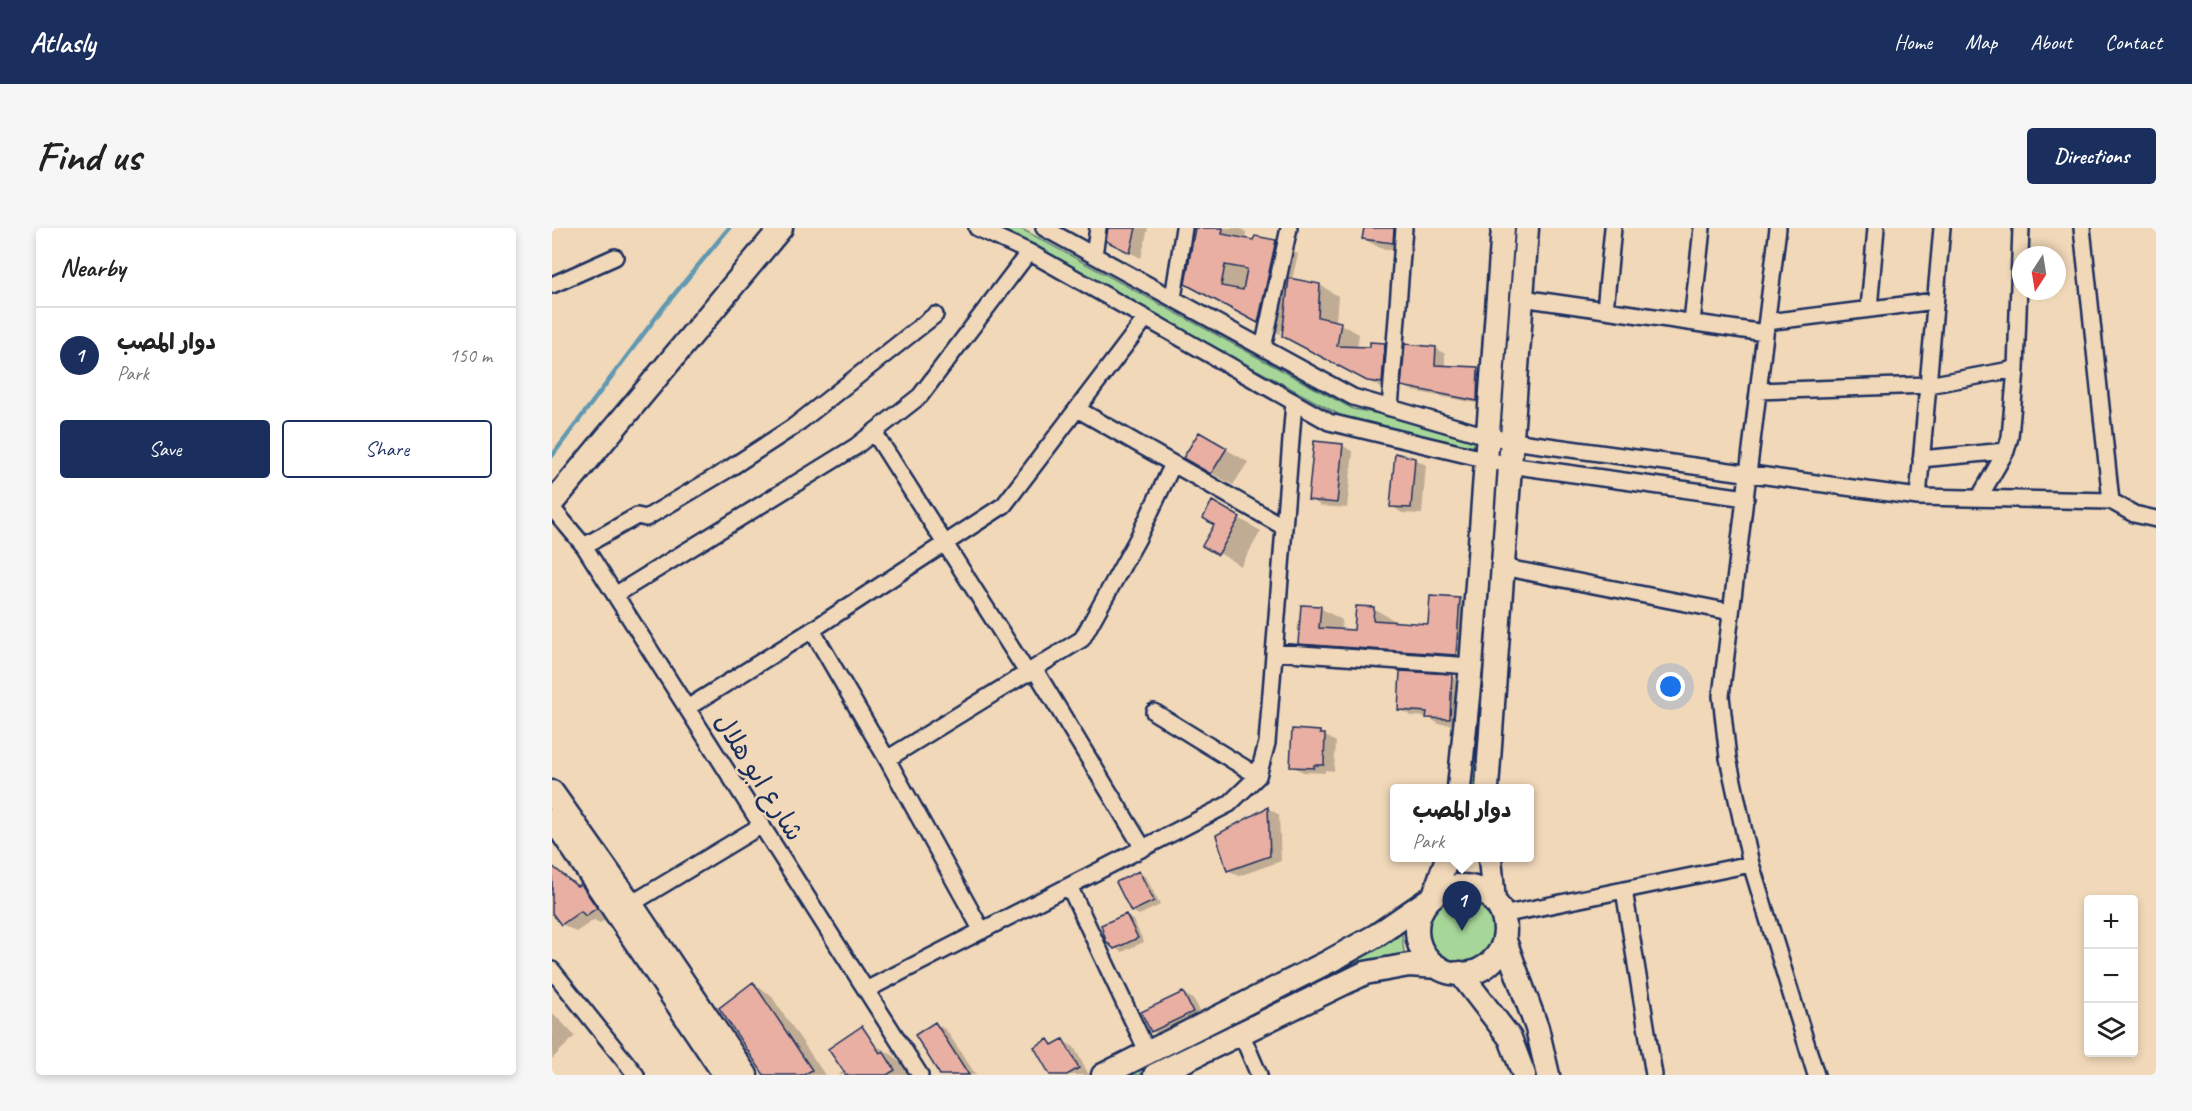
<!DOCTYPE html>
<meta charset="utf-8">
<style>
body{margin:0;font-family:Caveat,"Playpen Sans Arabic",sans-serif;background:#f6f6f6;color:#222}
.controls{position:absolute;right:18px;bottom:18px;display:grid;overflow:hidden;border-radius:6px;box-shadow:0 3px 9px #0003}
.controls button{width:54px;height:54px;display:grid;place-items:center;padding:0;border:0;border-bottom:2px solid #e0e0e0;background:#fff;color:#222;font:30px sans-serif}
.compass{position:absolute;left:1460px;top:18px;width:54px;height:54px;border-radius:50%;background:#fff;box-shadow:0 3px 9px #0003;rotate:192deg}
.you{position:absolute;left:1119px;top:459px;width:21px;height:21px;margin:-15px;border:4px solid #fff;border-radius:50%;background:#1a73e8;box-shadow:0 0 0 9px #1a73e833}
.badge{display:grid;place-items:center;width:39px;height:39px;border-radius:50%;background:#1b2f5e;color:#fff;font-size:20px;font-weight:700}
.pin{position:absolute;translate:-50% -50px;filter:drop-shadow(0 2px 3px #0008)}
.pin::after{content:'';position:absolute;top:32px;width:21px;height:18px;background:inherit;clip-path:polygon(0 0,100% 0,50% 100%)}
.popup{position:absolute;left:838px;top:556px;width:144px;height:78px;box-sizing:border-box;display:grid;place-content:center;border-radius:6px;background:#fff;filter:drop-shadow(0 2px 4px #0005);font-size:20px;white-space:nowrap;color:#767676}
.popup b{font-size:22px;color:#222}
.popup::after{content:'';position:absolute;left:50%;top:100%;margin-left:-12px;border:12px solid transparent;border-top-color:#fff}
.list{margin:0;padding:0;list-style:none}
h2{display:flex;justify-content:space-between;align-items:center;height:78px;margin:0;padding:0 24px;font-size:26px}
h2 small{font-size:20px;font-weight:400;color:#767676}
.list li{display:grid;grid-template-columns:39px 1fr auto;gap:18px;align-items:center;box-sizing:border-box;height:96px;padding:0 24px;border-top:2px solid #e0e0e0}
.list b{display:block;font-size:22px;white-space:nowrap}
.list p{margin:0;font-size:20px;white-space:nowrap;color:#767676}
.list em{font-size:20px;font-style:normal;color:#767676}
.actions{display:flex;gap:12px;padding:18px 24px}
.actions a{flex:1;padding:14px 0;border:2px solid #1b2f5e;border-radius:6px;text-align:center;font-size:21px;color:#1b2f5e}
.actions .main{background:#1b2f5e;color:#fff}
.icon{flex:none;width:33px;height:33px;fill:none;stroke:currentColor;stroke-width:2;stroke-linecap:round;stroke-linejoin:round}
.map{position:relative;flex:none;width:1604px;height:847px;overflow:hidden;border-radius:6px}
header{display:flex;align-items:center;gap:36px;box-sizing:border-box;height:84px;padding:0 30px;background:#1b2f5e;color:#fff}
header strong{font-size:28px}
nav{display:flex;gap:33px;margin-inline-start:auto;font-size:21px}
.intro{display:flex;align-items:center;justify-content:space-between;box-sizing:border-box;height:144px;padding:0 36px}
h1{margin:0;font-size:42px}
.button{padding:15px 27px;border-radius:6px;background:#1b2f5e;color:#fff;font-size:21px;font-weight:700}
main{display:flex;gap:36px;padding:0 36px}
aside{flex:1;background:#fff;border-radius:6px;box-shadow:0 3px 9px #0003}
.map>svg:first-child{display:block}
</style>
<header>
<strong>Atlasly</strong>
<nav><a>Home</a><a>Map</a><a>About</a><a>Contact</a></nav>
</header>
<div class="intro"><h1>Find us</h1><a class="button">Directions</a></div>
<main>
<aside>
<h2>Nearby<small></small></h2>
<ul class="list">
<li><span class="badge">1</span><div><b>دوار المصب</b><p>Park</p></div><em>150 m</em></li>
</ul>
<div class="actions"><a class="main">Save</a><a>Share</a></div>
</aside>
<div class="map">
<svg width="1604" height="847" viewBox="0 0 1604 847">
<rect width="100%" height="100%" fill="#f1d8b9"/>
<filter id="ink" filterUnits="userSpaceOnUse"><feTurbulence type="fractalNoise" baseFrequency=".0167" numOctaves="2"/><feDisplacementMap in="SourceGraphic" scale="12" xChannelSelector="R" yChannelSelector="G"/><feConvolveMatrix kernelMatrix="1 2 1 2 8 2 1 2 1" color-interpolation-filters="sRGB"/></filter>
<g filter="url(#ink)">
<!-- green -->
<path fill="#a7d798" stroke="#61837b" stroke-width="1.5" d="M444 0H468L801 181 923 203 925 214 920 219 788 187Z
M958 0H965L924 560H918Z
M873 702a37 37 0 1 1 74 0a37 37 0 1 1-74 0Z
M849 699 853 733 791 745 587 847H570Z"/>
<!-- shadow -->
<path fill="#0003" d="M557 0H596L589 30 567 19Z
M644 0H687L694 4 693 12 702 13 703 10 724 14 746 26 740 52 768 57 786 68 784 94 807 106 805 120H819L833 116 853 128 884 120 893 126V139L925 141 935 146 934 177 861 163 849 156 848 165 835 163 750 118 732 98H730L728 106 657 68Z
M813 0H861L857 24 828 20 812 11Z
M648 206 696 234 681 257 633 230Z
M790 217 801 224 795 280 769 278 758 271Z
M863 231 874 237 870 286 850 285 840 278Z
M661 275 709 303 689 338 653 317 665 296Z
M908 372 929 384 925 439 769 428 747 415 768 380 790 392 789 403 804 404 821 380 843 393V395L877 398Z
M899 448 910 454 908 497 887 496 876 489 859 488 848 481Z
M767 504 784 514 782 543 773 542V545L751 544 740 538Z
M716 580 727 587 729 633 687 648 676 642 666 608Z
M0 637 28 659 43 666 58 689 48 695 42 692 24 704 10 696 0 682Z
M587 645 594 649 608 677 587 687 580 683Z
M574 688 581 692 592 714 570 724 563 720Z
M201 756 218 766 273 847H214Z
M631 765 642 772 652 790 612 810 601 803 591 784Z
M0 784 23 808 0 831Z
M383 795 394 802 424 847H389Z
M496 813 503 817 511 813 522 819 537 847H500Z
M320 815 342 828 346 833 352 837 359 847H287Z"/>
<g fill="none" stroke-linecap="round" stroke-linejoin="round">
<!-- stream -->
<path stroke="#6099b1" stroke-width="4.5" d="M0 228 111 80 177 0"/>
</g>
<!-- building -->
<path fill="#e8afa2" stroke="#1b2f5e" stroke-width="1.5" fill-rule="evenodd" d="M556 0H584L578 25 554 13Z
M643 0H671L670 6 701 12 703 8 724 12 706 95 633 56ZM673 37 695 41 691 62 669 58Z
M812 0H842L841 15 810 11Z
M737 50 768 56 766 89 789 94 785 118 818 119V114L833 115 830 155 815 153 730 108Z
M853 116 884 119 883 137 926 139 925 173 849 158Z
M647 204 675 220 659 246 631 230Z
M762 213 791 216 785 275 756 272Z
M843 225 863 230 859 280 838 279Z
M660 273 688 289 666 327 650 318 662 297 651 290Z
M878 368 908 370 904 427 746 416 749 377 769 378 767 400 802 402 804 378 822 379 821 392 876 396Z
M848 443 900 446 898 491 874 490 875 484 846 482Z
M740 501 768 503V506H773L772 537H762V540L738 539Z
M716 579 718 628 675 643 664 607Z
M0 638 25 658 29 656 45 680 33 688 29 683 9 697 0 685Z
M587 643 602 673 579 684 564 654Z
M574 686 586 710 562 721 554 713 549 697Z
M201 754 260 842 252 847H212L167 780Z
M631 764 641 784 599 804 589 784Z
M383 794 417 847H388L363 807Z
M310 798 328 825 331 823 343 842 335 847H294L276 821Z
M496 811 500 817 511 811 527 840 515 847H498L482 819Z"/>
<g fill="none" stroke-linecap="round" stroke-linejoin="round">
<defs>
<path id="street" d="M425 0 477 24 777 194 957 237 1194 270
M492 0 801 169 935 208 960 213 1366 269 1390 0
M1226 0 1169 468 1176 530 1199 636 1264 847
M1530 0 1559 273
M542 27 546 0
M0 57 63 29
M621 70 632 0
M970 70 1213 105
M1317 81 1324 0
M1053 82 1061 0
M1140 94 1150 0
M1215 94 1383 73
M711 120 737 0
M1206 163 1376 157 1464 141
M838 180 852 0
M525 181 732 299
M322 204 476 446
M1369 231 1454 223
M1366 269 1559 273 1582 286 1604 291
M1427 270 1454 223 1458 209 1464 141 1469 0
M0 280 32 318 368 847
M32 318 85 288 94 290 175 242 241 199 383 87
M950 339 1179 384
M63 367 303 219 368 168 477 24
M260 402 335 531 530 411 586 310 621 236
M722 424 919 438
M483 442 591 620
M135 480 260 402 452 277 594 90
M602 484 706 548
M335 531 430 703
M517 658 596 825
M1072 662 1102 847
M79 676 210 597
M950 687 1199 636
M0 742 84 847
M314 762 677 576 706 548 715 515 742 174
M689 805 707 847"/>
<path id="secondary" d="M0 275 229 0
M907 560 919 438 951 0
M935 560 975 0
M0 564 79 676 194 847
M1 591 173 847
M938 630 942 674
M865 702a44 44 0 1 1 88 0a44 44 0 1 1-88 0Z
M882 667 895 630
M952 710 985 800 996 847
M908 745 958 810 972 847
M551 847 776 734 825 707 876 672
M603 847 813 745 857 737 886 739"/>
</defs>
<!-- street casing -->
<use href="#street" stroke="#1b2f5e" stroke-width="20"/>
<!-- secondary casing -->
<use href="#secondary" stroke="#1b2f5e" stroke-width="27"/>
<!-- street -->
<use href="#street" stroke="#f1d8b9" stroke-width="15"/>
<!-- secondary -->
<use href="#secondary" stroke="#f1d8b9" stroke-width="22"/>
</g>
</g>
<g text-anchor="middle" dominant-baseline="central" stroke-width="5" stroke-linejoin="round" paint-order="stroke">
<!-- street labels -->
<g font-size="26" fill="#1b2f5e" stroke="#f1d8b9">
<text transform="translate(207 549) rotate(58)">شارع ابو هلال</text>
</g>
</g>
</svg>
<div class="controls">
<button>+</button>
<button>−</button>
<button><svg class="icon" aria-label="layers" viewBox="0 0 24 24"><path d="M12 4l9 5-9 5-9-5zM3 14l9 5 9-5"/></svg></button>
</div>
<svg class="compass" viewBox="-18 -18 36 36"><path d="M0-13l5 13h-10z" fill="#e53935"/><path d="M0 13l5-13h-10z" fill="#767676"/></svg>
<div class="you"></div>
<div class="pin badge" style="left:910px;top:703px">1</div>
<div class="popup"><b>دوار المصب</b>Park</div>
</div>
</main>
